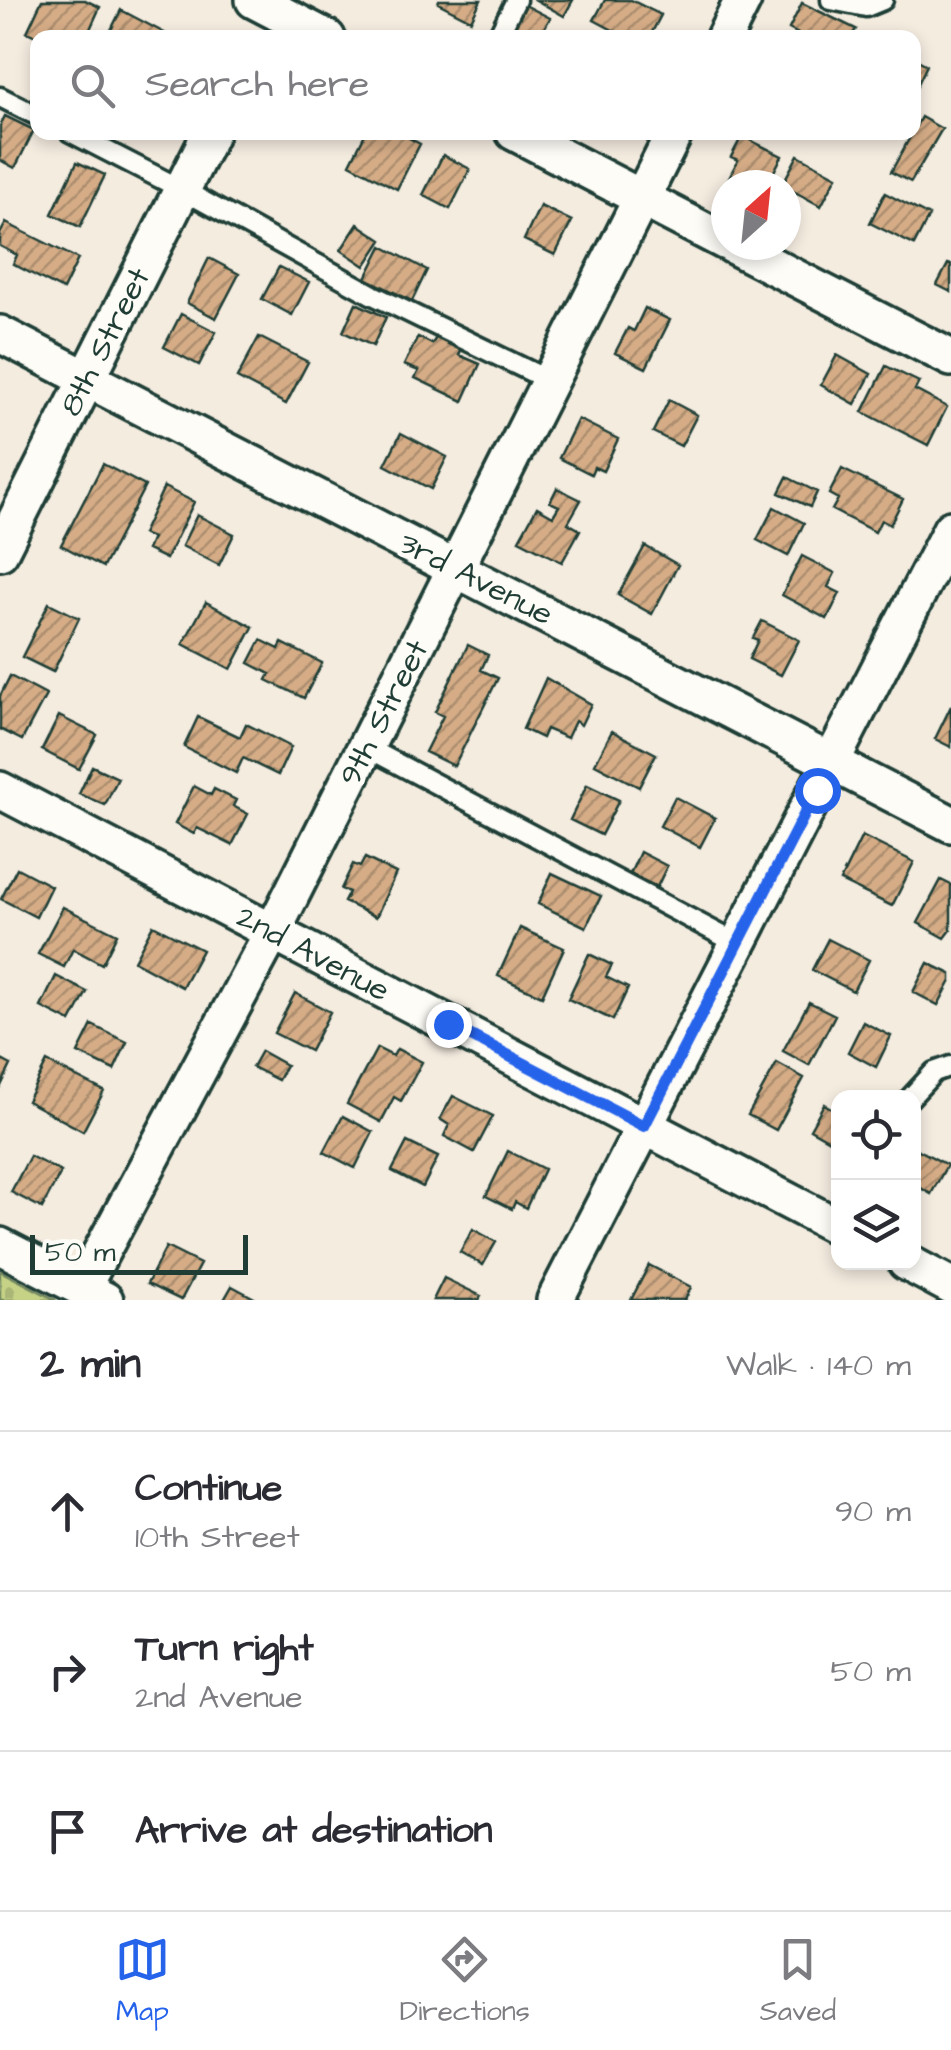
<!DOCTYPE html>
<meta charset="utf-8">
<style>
body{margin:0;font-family:"Architects Daughter",sans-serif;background:#f2f2f3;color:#2b2b33}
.controls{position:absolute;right:30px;bottom:30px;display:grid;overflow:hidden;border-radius:20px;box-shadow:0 5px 15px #0003}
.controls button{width:90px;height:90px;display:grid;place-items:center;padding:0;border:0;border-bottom:2px solid #e1e1e2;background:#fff;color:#2b2b33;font:50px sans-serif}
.compass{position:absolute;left:711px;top:170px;width:90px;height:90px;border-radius:50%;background:#fff;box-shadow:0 5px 15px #0003;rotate:27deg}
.scale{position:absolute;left:30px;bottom:25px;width:218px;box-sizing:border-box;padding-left:10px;border:5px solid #1f3d34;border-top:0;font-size:28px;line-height:35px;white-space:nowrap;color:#1f3d34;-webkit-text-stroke:8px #fdfcf7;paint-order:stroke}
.stop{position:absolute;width:30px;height:30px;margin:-22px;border:8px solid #2563eb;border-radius:50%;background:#fff}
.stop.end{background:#2563eb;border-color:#fff;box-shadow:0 2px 10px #0008}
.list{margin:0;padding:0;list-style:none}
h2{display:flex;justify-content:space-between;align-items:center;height:130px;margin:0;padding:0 40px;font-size:42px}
h2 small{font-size:32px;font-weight:400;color:#7c7c81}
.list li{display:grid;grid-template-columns:65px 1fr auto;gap:30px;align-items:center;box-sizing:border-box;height:160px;padding:0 40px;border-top:2px solid #e1e1e2}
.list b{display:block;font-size:38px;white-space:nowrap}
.list p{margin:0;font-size:32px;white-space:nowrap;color:#7c7c81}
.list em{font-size:32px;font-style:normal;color:#7c7c81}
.icon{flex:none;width:55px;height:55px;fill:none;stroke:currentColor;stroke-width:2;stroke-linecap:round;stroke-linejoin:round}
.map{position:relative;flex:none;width:951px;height:1300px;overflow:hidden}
.search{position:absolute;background:#fff;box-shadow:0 5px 15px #0003;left:30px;right:30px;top:30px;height:110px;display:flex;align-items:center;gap:25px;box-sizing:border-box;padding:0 35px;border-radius:20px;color:#7c7c81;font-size:38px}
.sheet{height:610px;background:#fff}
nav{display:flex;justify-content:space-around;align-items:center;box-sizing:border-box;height:140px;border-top:2px solid #e1e1e2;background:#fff;font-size:28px;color:#7c7c81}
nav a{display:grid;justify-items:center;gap:5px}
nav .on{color:#2563eb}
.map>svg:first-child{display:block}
</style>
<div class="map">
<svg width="951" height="1300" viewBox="0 0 951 1300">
<defs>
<pattern id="cemetery-stones" width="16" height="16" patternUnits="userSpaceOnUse" patternTransform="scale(2.5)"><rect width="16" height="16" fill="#c6d387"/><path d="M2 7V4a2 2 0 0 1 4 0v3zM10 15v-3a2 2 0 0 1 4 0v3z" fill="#aab675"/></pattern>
<pattern id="building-hatch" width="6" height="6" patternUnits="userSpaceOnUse" patternTransform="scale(2.5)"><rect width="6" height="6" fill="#d5ac86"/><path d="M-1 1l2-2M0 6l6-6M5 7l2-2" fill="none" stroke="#ac8d6e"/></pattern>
</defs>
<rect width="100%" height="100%" fill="#f5ece0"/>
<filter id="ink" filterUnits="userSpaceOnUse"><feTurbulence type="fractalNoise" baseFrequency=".01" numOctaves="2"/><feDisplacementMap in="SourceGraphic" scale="20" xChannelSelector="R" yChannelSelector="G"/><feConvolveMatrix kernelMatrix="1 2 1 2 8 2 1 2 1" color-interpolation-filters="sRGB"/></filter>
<g filter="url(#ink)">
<!-- cemetery -->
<path fill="url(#cemetery-stones)" stroke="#72885e" stroke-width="2.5" d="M0 1271 56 1300H0Z"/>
<!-- building -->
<path fill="url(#building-hatch)" stroke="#1f3d34" stroke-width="2.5" d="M42 0H85L100 7 86 38H40L27 32Z
M439 0H481L471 20 438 3Z
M536 0H573L564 16Z
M605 0H631L661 15 649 38H628L594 20Z
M802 3 856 29 851 38H806L789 29Z
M523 4 550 18 539 38H520L508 31Z
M121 10 174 38H107Z
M914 58 927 65 914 92Z
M5 116 34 130 15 168 0 160V126Z
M921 117 942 129 911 182 891 172Z
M366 132H398L420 144 397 189 350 164Z
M742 136 782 156 767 185 726 183 738 160 731 157Z
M443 155 470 169 450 209 423 195Z
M798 155 837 176 821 206 782 185Z
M77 162 105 175 80 227 52 214Z
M885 193 929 216 914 245 870 223Z
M540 206 572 221 555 255 524 240Z
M6 223 78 259 63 290 13 264 17 255 0 246V234Z
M358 224 382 240 365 266 341 250Z
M382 246 427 270 412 301 366 278Z
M209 258 239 274 216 318 187 303Z
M948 264 951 265V292L937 285Z
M279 267 309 282 292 315 262 299Z
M356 303 386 317 373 346 343 332Z
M645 308 670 320 646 368 615 353 628 328 634 331Z
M181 314 216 332 199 365 164 347Z
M437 336 462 348 459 355 480 364 463 401 415 378 419 371 404 365 418 337 432 344Z
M259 337 308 362 286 404 237 378Z
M837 355 871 374 855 404 821 385Z
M886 366 919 382 915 390 947 407 928 445 863 412Z
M669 400 697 415 681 446 653 432Z
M578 419 618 439 603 471 594 467 591 474 559 458Z
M401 433 447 457 431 489 385 465Z
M103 464 145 486 103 567 61 545Z
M842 469 903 499 890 525 881 520 875 532 832 510 838 499 829 494Z
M787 477 817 492 810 507 779 493Z
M164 487 194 502 166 559 147 550 152 538 142 534Z
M557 488 581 500 568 523 580 530 562 562 519 540 537 507 553 516 559 506 550 502Z
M774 507 804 523 788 556 757 540Z
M197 515 234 534 219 565 182 546Z
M645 546 678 565 652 614 618 595Z
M802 556 835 573 828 587 840 593 827 619 782 595Z
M206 602 253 627 231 669 183 644Z
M49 603 79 618 53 672 22 657Z
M762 621 799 640 781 675 749 659 758 640 753 638Z
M261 640 279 649 282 643 322 663 304 698 267 680 270 674 249 663Z
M468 645 488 655 481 670 498 678 454 766 425 752 443 716 435 712Z
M10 676 46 695 22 740 0 729V696Z
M546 678 591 704 581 725 575 721 567 738 546 729 542 738 523 729Z
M951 706V747L935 739Z
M59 716 97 735 79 769 42 750Z
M198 717 240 737 246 724 291 747 278 775 243 758 236 773 184 747Z
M612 731 656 754 639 787 595 764Z
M92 766 118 778 105 805 79 794Z
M587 785 619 800 601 835 570 820Z
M194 786 211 795 214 789 236 800 233 806 248 814 232 845 197 828 194 834 175 824Z
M675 797 715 818 700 847 660 826Z
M862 836 914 862 892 906 840 881Z
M640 852 667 866 657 887 630 874Z
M365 858 396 873 376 917 344 902 349 892 341 889 353 864 360 867Z
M17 868 51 886 36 917 1 899Z
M552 873 601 896 586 927 538 904Z
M941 880 951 885V930L945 938 918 923Z
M63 907 117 934 102 964 73 949 64 967 38 954Z
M153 925 202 950 182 987 134 961Z
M520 928 564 948 542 996 498 976Z
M828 939 869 960 853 991 812 970Z
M589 954 612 965 606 977 628 988 613 1020 568 999Z
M928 963 951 974V981L938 1005 913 992Z
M56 976 87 992 71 1022 41 1007Z
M295 993 330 1012 310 1051 274 1033Z
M809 1002 835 1015 809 1065 783 1051Z
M863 1022 891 1036 876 1067 848 1052Z
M92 1025 127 1042 114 1070 78 1053Z
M377 1048 393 1056 397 1049 422 1062 401 1101 394 1097 381 1122 347 1104Z
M261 1051 286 1065 278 1080 252 1067Z
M0 1059 11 1065 0 1088Z
M47 1062 104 1091 83 1131 27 1101Z
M777 1063 804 1078 776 1130 748 1115Z
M453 1096 493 1116 474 1152 444 1136 449 1125 440 1119Z
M824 1104 838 1112V1145L810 1129Z
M343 1116 373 1132 355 1168 324 1152Z
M407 1142 438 1157 423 1187 392 1171Z
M917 1149 947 1165 931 1194 914 1184V1156Z
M508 1151 544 1169 526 1208 515 1202 512 1209 486 1196Z
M30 1156 61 1172 42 1208 11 1192Z
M473 1229 496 1242 483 1265 460 1252Z
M166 1247 200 1264 181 1300 147 1284Z
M649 1265 691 1287 685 1300H631Z
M444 1278 481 1296 479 1300H433Z
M232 1286 258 1300H224Z"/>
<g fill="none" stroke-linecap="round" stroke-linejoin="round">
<defs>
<path id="service" d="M831 0 866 7 883 0
M497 38 516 0
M0 97 38 116
M70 132 183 190 373 295 550 381
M366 747 738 944
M910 1098 934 1072 951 1066"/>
<path id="minor" d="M254 0 327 38
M724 38 743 0
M514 132 726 242
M732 245 951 358
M0 334 951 824
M0 552 211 132
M0 790 838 1227
M0 1246 105 1300
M906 1262 951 1286
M82 1288 272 933 675 132
M555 1300 951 529"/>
</defs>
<!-- service casing -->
<use href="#service" stroke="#1f3d34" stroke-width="25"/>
<!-- minor casing -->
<use href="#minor" stroke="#1f3d34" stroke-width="42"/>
<!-- service -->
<use href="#service" stroke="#fdfcf7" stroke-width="18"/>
<!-- minor -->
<use href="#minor" stroke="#fdfcf7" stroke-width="35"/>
</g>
</g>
<g fill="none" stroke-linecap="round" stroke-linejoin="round" filter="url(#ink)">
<!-- route -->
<path stroke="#2563eb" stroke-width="12" d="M448 1024 644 1126 817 790"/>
</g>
<g text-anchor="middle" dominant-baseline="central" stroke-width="9" stroke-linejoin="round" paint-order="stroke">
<!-- street labels -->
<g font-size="32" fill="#1f3d34" stroke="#fdfcf7">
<text transform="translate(105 342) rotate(-63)">8th Street</text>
<text transform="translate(476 579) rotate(27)">3rd Avenue</text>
<text transform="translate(384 713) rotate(-63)">9th Street</text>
<text transform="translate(313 954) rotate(28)">2nd Avenue</text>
</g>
</g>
</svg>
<div class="controls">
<button><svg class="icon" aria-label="locate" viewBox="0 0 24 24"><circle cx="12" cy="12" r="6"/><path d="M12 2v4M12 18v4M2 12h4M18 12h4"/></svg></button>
<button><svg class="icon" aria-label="layers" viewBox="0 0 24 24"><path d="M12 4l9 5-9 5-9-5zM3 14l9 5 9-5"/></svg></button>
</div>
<svg class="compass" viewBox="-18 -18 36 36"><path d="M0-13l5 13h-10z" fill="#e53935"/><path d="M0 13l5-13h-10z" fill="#7c7c81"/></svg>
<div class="scale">50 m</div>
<div class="stop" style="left:817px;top:790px"></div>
<div class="stop end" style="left:448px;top:1024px"></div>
<div class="search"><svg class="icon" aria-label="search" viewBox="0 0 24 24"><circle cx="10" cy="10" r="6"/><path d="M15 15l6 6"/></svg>Search here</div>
</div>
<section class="sheet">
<h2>2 min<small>Walk · 140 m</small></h2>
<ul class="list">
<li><svg class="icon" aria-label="ahead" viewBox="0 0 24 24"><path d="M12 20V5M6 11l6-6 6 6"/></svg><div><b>Continue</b><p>10th Street</p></div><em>90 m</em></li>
<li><svg class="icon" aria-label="right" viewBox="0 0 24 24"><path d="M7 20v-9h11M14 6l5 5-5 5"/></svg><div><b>Turn right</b><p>2nd Avenue</p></div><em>50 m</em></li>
<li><svg class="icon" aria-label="arrive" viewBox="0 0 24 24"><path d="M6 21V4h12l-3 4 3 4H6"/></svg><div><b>Arrive at destination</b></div></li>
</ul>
</section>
<nav>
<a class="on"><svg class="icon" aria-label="map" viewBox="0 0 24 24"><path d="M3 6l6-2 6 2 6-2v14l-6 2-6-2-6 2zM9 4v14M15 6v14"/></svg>Map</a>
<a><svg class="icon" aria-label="directions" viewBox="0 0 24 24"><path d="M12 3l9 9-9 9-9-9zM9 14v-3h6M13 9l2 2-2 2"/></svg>Directions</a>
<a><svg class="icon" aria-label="saved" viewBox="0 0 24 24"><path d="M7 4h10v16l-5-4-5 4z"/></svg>Saved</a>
</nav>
